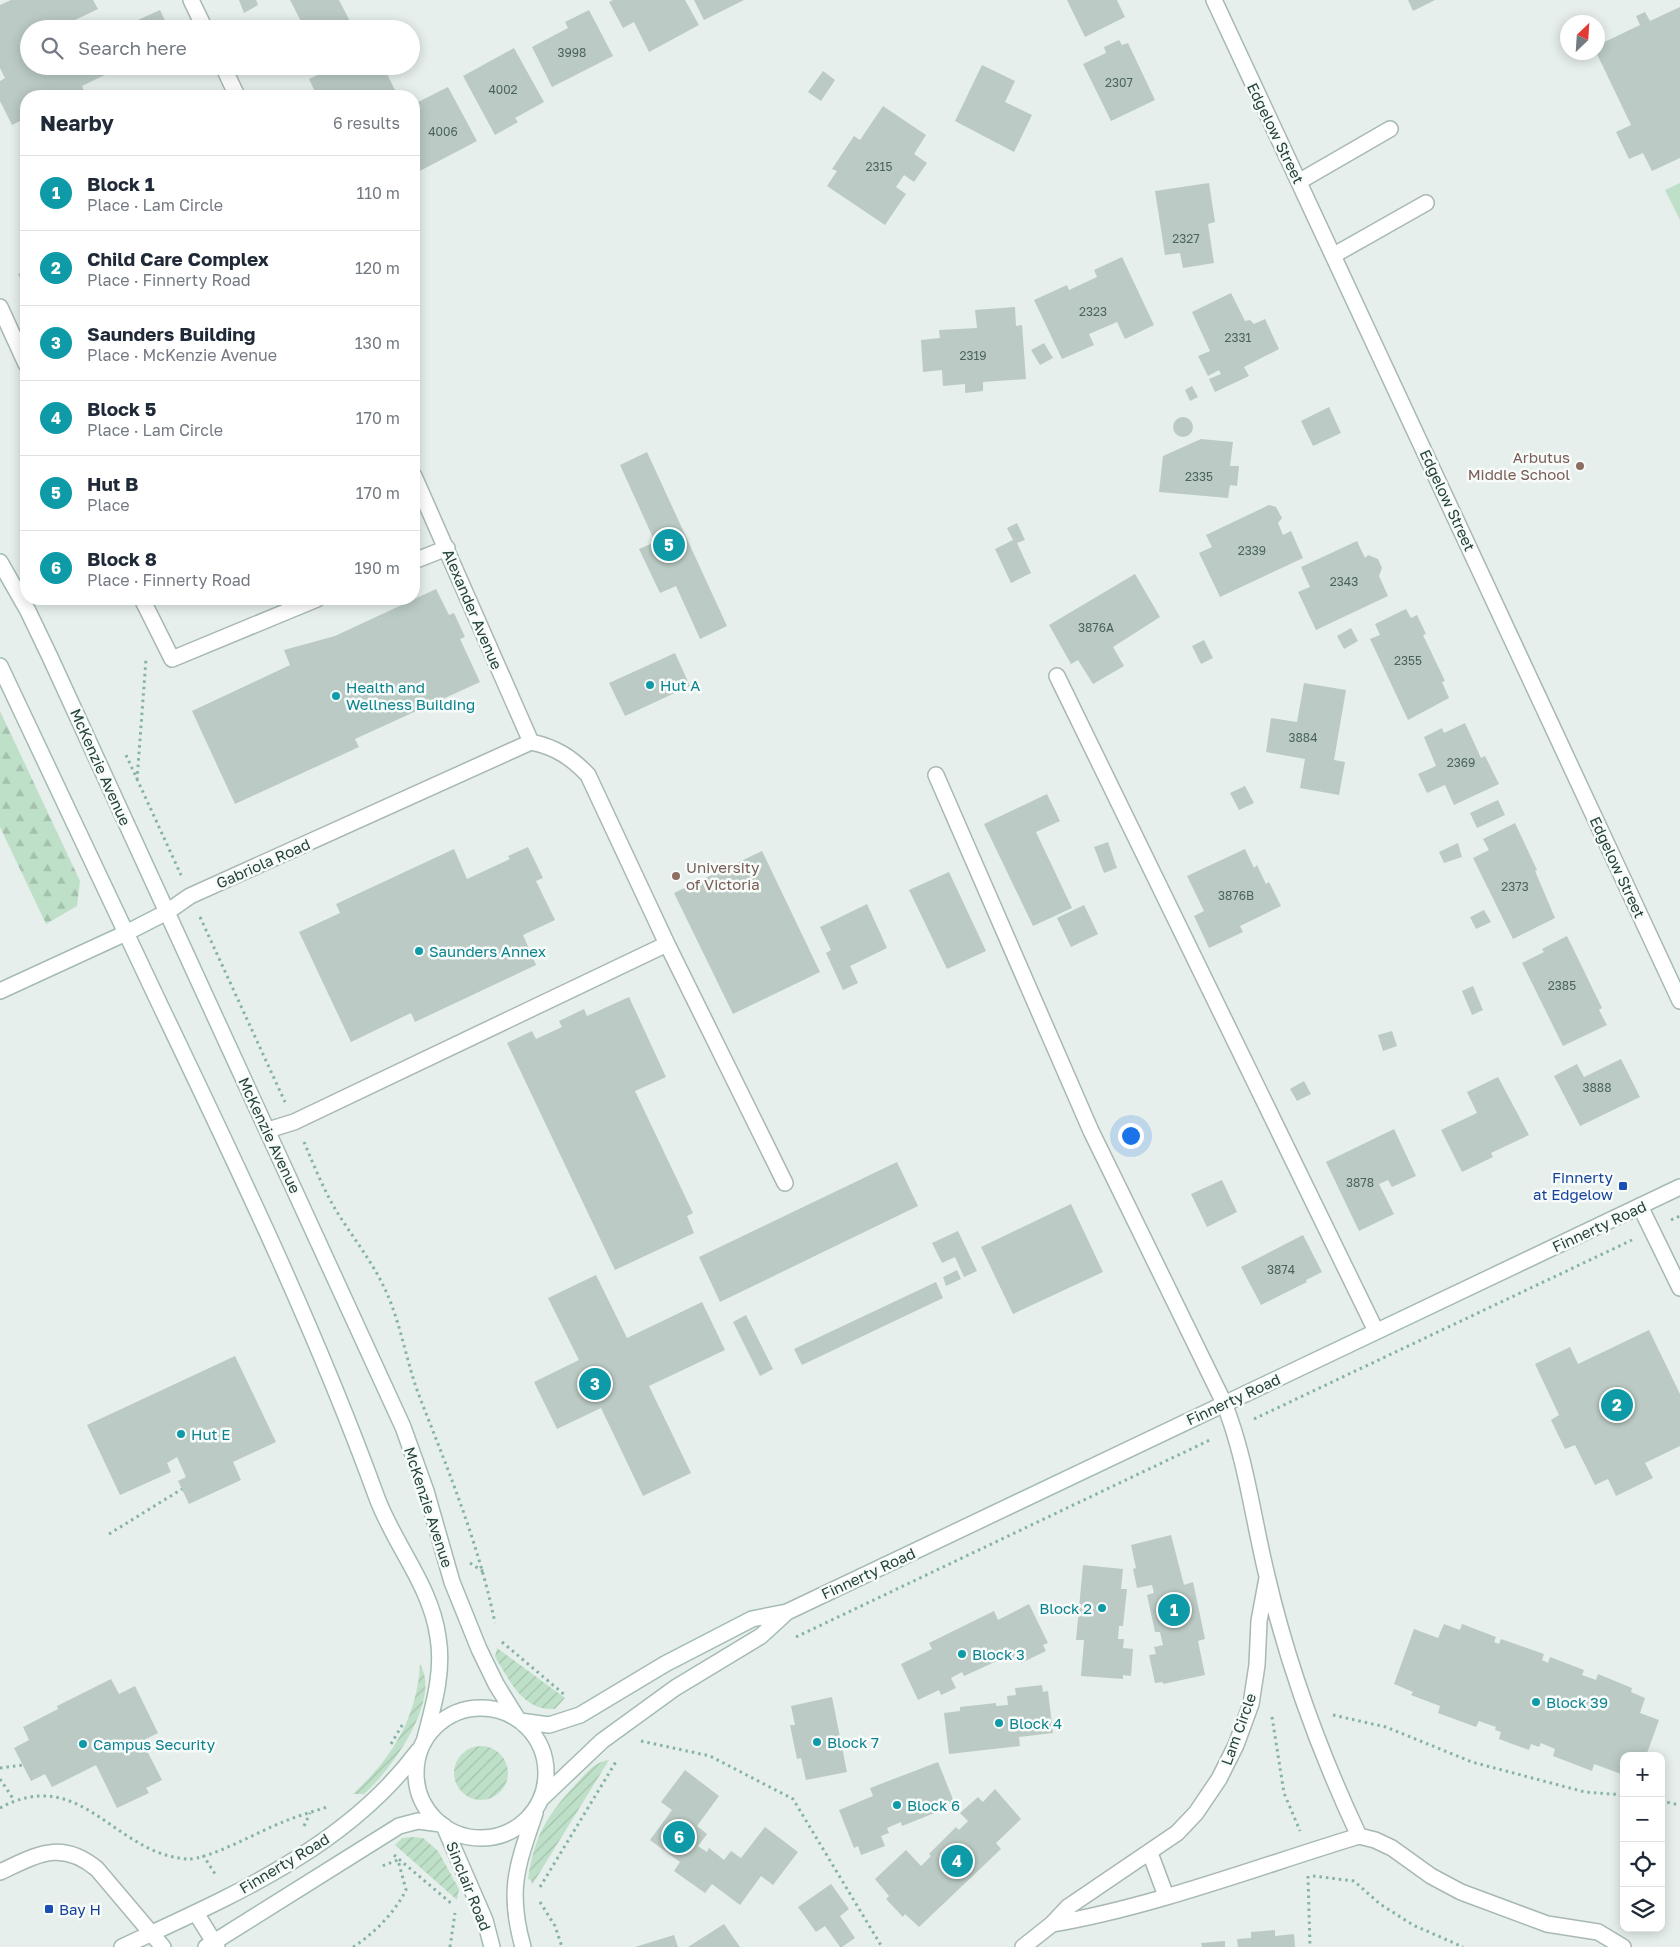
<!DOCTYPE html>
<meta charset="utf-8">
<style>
body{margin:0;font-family:"Golos Text",sans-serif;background:#f2f2f3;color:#1f2937}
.controls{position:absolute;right:15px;bottom:15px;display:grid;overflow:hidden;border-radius:10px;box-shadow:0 2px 12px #0003}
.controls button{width:45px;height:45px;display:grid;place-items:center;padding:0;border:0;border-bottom:1px solid #e0e1e3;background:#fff;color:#1f2937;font:25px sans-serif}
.compass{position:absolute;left:1560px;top:15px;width:45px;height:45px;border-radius:50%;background:#fff;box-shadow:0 2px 12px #0003;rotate:25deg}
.you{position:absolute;left:1130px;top:1135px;width:18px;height:18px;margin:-12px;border:4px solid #fff;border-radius:50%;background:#1a73e8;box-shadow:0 0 0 8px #1a73e833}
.badge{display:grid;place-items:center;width:32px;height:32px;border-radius:50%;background:#1a73e8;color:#fff;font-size:16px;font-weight:700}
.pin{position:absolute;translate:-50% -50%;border:2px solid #fff;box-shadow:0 1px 5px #0006}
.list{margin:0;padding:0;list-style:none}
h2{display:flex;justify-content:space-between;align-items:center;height:65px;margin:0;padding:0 20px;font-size:21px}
h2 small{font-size:16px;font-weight:400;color:#747a83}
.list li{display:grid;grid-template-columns:32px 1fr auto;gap:15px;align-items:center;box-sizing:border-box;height:75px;padding:0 20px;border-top:1px solid #e0e1e3}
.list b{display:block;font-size:19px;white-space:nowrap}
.list p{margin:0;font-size:16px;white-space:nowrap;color:#747a83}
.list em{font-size:16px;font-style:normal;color:#747a83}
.icon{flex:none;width:28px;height:28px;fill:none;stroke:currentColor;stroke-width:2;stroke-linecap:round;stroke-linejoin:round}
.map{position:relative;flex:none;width:1680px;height:1947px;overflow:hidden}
.search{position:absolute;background:#fff;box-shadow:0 2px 12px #0003;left:20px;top:20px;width:400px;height:55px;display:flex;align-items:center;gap:12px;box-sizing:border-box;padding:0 18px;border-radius:28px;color:#747a83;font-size:19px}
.panel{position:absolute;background:#fff;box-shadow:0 2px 12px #0003;left:20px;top:90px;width:400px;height:515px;border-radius:20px}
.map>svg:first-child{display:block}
</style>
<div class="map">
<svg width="1680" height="1947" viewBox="0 0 1680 1947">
<defs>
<pattern id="forest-firs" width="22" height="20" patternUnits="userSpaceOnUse" patternTransform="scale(1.25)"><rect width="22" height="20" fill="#bfe0c8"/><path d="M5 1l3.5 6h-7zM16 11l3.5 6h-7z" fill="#a4c1ad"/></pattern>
<pattern id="garden-furrows" width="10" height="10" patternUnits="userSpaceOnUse" patternTransform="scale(1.25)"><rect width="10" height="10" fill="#bfe0c8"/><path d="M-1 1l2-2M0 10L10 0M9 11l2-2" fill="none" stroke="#a4c1ad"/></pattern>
</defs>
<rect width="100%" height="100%" fill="#e6efeb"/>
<!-- forest -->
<path fill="url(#forest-firs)" d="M0 711 80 881 77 906 46 924 0 827Z"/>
<!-- garden -->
<path fill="url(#garden-furrows)" d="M497 1648 565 1698 555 1709C523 1711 510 1681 495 1657Z
M420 1664C442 1700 391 1770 364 1794H353C392 1758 417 1718 420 1664Z
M454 1773a27 27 0 1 1 54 0a27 27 0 1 1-54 0Z
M609 1760 532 1885 531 1880 528 1879C535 1834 547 1815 578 1782 588 1771 595 1762 609 1760Z
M412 1837 423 1838 438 1851 459 1889 457 1900 395 1845 402 1838Z"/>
<!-- pitch -->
<path fill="#bfe0c8" d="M1680 183V220L1665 190Z"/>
<!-- building -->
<path fill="#bbcac4" d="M11 0H93L98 9 56 29H29V41L24 43 29 53V66H123L82 86 84 91 73 96H26V118L12 125 0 101V81L5 78 0 68V5Z
M239 0H256L258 5 244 13Z
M290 0H339L354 29H305Z
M613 0H685L699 25 649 52 634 22 623 28 609 2Z
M694 0H744L704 20Z
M1067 0H1117L1125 17 1085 37Z
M1408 0H1435L1413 11Z
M1680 7V158L1652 171 1643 153 1629 159 1616 132 1631 125 1596 52 1598 45 1640 25 1636 16 1645 12 1650 21Z
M160 10 169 29H118Z
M589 10 613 56 552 87 532 47 568 28 565 22Z
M1119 40 1122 45 1128 43 1155 100 1111 121 1083 64 1106 53 1104 47Z
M514 48 544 102 515 118 518 122 495 135 463 76Z
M982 65 1015 81 1005 102 1032 115 1014 152 955 121Z
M337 66H383L396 92 387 96H317L309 79Z
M823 71 835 80 821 101 808 92Z
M448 87 477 141 414 174V121L418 119 414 112V104Z
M883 106 926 135 914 154 927 163 914 182 904 175 896 187 906 194 885 225 827 186 837 171 832 169 854 136 860 140Z
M1209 183 1215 222 1208 224 1214 263 1183 268 1180 253 1165 255 1155 191Z
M1122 257 1154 325 1125 339 1117 322 1089 334 1094 345 1062 359 1034 300 1067 285 1069 290 1097 277 1094 270Z
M26 270V291L18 274Z
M1231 293 1245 321 1250 320 1254 324 1265 319 1279 349 1244 367 1249 376 1215 392 1209 379 1221 374 1219 370 1208 376 1198 356 1210 351 1192 312Z
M1015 307 1016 326 1022 325 1026 379 983 382V391L965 393V384L943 386 942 370 923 372 921 340 940 338 939 330 977 328 975 310Z
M1044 343 1053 358 1040 365 1031 350Z
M1192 386 1198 397 1190 401 1185 390Z
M1329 407 1341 433 1313 446 1301 421Z
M1173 427a10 10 0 1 1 20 0a10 10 0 1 1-20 0Z
M1201 439 1233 442 1230 466H1239L1237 486 1230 485 1228 498 1159 492 1163 456Z
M647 452 727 626 700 639 676 586 660 593 639 549 655 542 620 465Z
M1269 505 1276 507 1282 518 1278 523 1283 535 1291 531 1303 558 1220 597 1199 553 1212 547 1206 535Z
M1017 523 1025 540 1017 543 1031 573 1011 583 995 549 1013 540 1007 528Z
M1357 541 1365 558 1368 555 1378 559 1382 568 1379 576 1388 596 1316 630 1298 592 1310 587 1301 567Z
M1135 574 1160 617 1113 647 1124 666 1093 684 1078 660 1071 664 1049 625Z
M436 589 449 615 454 613 465 637 460 639 480 682 355 739 359 747 235 804 192 711 290 665 284 650 335 636Z
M1406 609 1411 618 1417 615 1426 634 1423 635 1445 681 1442 682 1449 698 1408 720 1370 639 1380 635 1375 624Z
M1351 628 1358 641 1344 649 1337 636Z
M1204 640 1213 658 1201 664 1192 646Z
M675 653 690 686 625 716 609 683Z
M1304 683 1346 690 1334 760 1345 762 1339 795 1300 788 1305 759 1266 752 1271 718 1297 722Z
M1465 723 1481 758 1485 756 1499 784 1454 805 1445 785 1427 793 1418 774 1436 766 1424 737 1442 728 1444 733Z
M1245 786 1254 803 1239 810 1230 793Z
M1047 794 1060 821 1036 832 1072 908 1033 926 984 824Z
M1498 800 1505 815 1477 828 1470 813Z
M1515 823 1537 870 1535 871 1555 918 1513 939 1473 858 1489 850 1483 839Z
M1108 842 1117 868 1104 873 1094 847Z
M1458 843 1462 857 1444 863 1439 852Z
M528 847 543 878 536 881 555 920 523 935 536 965 415 1022 411 1013 351 1042 299 932 340 913 336 904 454 849 467 879 510 859 508 856Z
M1245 849 1254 868 1257 865 1266 884 1269 882 1281 906 1240 926 1243 932 1209 948 1194 916 1204 911 1187 876Z
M762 851 820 972 733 1014 674 893Z
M949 872 986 951 947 969 909 890Z
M867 904 887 948 850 966 858 983 843 990 826 953 831 950 820 927Z
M1084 905 1098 934 1071 947 1057 918Z
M1484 910 1491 922 1476 929 1470 917Z
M1567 936 1602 1008 1599 1010 1607 1025 1563 1046 1522 963 1544 952 1542 949Z
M1473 986 1483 1010 1472 1015 1462 991Z
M629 997 666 1077 635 1091 693 1213 687 1216 694 1233 615 1270 507 1043 532 1031 536 1039 562 1027 559 1021 584 1009 587 1016Z
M1392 1031 1397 1046 1383 1051 1378 1035Z
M1621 1059 1640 1097 1580 1126 1554 1076 1577 1064 1584 1077Z
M1498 1077 1529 1135 1491 1153 1493 1157 1462 1172 1441 1130 1477 1113 1467 1092Z
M1304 1081 1311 1094 1297 1101 1290 1089Z
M1394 1129 1416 1176 1392 1187 1388 1180 1379 1184 1394 1214 1359 1231 1326 1162Z
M897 1162 918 1206 720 1302 699 1257Z
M1222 1180 1237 1212 1207 1227 1191 1194Z
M1071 1204 1103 1272 1013 1314 981 1247Z
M958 1231 977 1271 964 1277 955 1257 942 1263 932 1243Z
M1303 1235 1322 1272 1306 1280 1307 1282 1261 1305 1241 1267Z
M957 1270 961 1279 946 1286 943 1277Z
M596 1275 627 1338 702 1302 725 1350 649 1386 691 1473 643 1496 601 1408 557 1429 534 1382 579 1360 548 1298Z
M936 1282 943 1298 802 1365 794 1349Z
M746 1315 773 1369 760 1376 733 1322Z
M1649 1330 1680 1394V1446L1645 1463 1653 1478 1616 1496 1608 1479 1595 1485 1575 1445 1565 1449 1551 1420 1559 1415 1535 1364 1570 1347 1578 1364Z
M235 1356 276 1442 233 1462 241 1480 189 1504 178 1481 186 1477 177 1457 167 1463 171 1472 120 1495 87 1425Z
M1171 1535 1184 1585 1193 1582 1205 1639 1198 1641 1205 1675 1163 1684V1682L1155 1683 1149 1655 1156 1654 1154 1647 1163 1645 1160 1632H1155L1147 1595 1154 1593 1152 1585 1137 1588 1133 1569 1136 1568 1131 1545Z
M1083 1565 1123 1569 1121 1589H1127L1123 1626H1119L1118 1639H1124L1123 1648 1133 1649 1131 1676 1123 1675V1679L1081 1676 1084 1640H1076Z
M1029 1604 1048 1643 1043 1645 1046 1651 1021 1663 1018 1656 1010 1659 1007 1652 996 1657 997 1661 964 1676 962 1672 951 1678 956 1688 941 1695 939 1690 918 1700 901 1664 932 1649 929 1643 994 1611 998 1620Z
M1444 1624 1460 1630 1462 1624 1496 1637 1494 1642 1499 1644 1501 1639 1544 1654 1542 1660 1548 1663 1550 1657 1584 1670 1582 1675 1596 1680 1598 1674 1632 1688 1631 1692 1645 1698 1640 1713 1659 1720 1646 1756H1624V1775L1594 1764 1592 1771 1553 1756 1555 1749 1541 1743 1539 1747 1531 1744 1529 1750 1499 1739 1501 1732 1495 1730 1496 1727 1479 1721 1476 1727 1438 1713 1440 1706 1411 1695 1413 1692 1394 1684 1414 1629 1438 1638Z
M111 1679 119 1694 135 1686 158 1733 142 1741 162 1780 146 1788 149 1793 117 1808 96 1765 52 1787 45 1774 31 1781 14 1748 29 1740 23 1727 58 1709 57 1706Z
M1042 1685 1043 1692 1048 1691 1053 1733 1019 1737 1020 1746 949 1754 944 1713 960 1711V1707L996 1703V1706L1008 1705 1007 1696 1016 1695 1015 1688Z
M832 1697 847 1772 806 1780 801 1758 797 1759 790 1725H795L791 1706Z
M938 1762 954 1802 936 1808 937 1812 902 1826 901 1822 887 1828 889 1833 881 1836 885 1846 861 1855 858 1846 854 1848 839 1810 873 1796 870 1788Z
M685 1770 719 1796 697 1826 707 1834 698 1846 707 1852 709 1848 724 1860 731 1851 741 1858 765 1827 798 1852 773 1885 761 1876 740 1905 712 1884 705 1893 674 1871 680 1862 650 1840 672 1810 661 1802Z
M995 1789 1021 1819 996 1843 1001 1849 919 1927 905 1914 903 1917 886 1899 889 1896 875 1879 906 1850 921 1866 931 1856 929 1854 956 1827 959 1830 968 1821 960 1813 978 1797 983 1802Z
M831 1884 849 1909 840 1916 855 1938 842 1947H840L825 1926 816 1932 798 1907Z
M724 1924 740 1947H688Z
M1275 1930V1936L1294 1934 1295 1947H1238L1237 1939 1251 1938V1932Z
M674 1935 678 1947H635Z
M1225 1941V1947H1202L1201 1943Z"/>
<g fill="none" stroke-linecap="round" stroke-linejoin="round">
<defs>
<path id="lane" d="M191 0 205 29
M223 66 237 96
M1300 181 1390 129
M1334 255 1426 203
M0 307 26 364
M414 476 531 742
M414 561 447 548
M142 599 172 659 317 599
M1057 676 1376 1331
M531 742C555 747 571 757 588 775L667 944
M936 775 1091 1131 1224 1403
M167 912 190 896 531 742
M268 1130 294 1122 667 944 785 1183
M1640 1206 1680 1288
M0 1872C37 1855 61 1839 97 1869L163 1947
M196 1913 217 1947"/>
<path id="street" d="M1214 0 1680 1001
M1224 1403C1246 1458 1253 1519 1267 1576 1288 1666 1320 1753 1359 1836
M1150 1853 1166 1896
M1052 1924C1153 1907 1260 1866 1359 1836L1375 1840 1392 1848 1431 1876 1461 1892 1547 1924 1598 1932 1623 1947
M1023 1947 1052 1924 1068 1907 1177 1833 1196 1813 1219 1779 1236 1745 1251 1704 1257 1665 1259 1621 1267 1578"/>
<path id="secondary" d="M0 562 28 611 50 657 403 1427 426 1491 452 1582 479 1649 496 1684 517 1718
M0 666C54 779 107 893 161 1007 238 1168 316 1330 377 1498 395 1546 431 1586 438 1637 444 1673 433 1707 424 1742
M0 991 126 933 167 912
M416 1773a65 65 0 1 1 130 0a65 65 0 1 1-130 0Z
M520 1721 549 1725 580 1715 665 1664 752 1619 787 1612 1680 1187
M541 1799 602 1741 675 1688 761 1636 786 1613
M444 1826 485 1920 492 1947
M122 1947C229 1897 345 1849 418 1751
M206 1947 399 1826 418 1821 441 1824
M523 1947C507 1890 517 1866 535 1813"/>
</defs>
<!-- lane casing -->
<use href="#lane" stroke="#a8b8b2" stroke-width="18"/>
<!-- street casing -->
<use href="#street" stroke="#a8b8b2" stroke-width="18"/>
<!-- secondary casing -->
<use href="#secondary" stroke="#a4bbb3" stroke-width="18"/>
<!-- path -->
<path stroke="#86b3a5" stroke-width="3" stroke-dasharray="2.5 4" stroke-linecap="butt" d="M126 755 181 875
M137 780 146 659
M200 917 285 1102
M304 1142C313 1163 322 1186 334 1207 350 1234 370 1258 384 1287 401 1322 406 1362 420 1398 449 1472 479 1545 495 1623
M1671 1220 1680 1216
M1254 1419 1632 1240
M109 1534 182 1489
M470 1563 484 1572
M796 1637 1212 1439
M502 1642 566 1696
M1333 1715 1386 1727 1472 1762 1585 1792 1624 1795
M1272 1717 1284 1793 1300 1831
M641 1741 710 1756 793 1799 882 1947
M391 1744 404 1722
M0 1768 23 1765
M0 1779 14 1800
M1661 1801 1680 1805
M0 1808C81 1764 114 1854 187 1859 209 1860 261 1830 283 1822 297 1816 312 1812 327 1807
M304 1826 310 1813
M203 1855 217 1877
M394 1855 452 1904
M1308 1876 1310 1947
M1313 1876 1354 1881 1380 1904 1413 1925 1463 1947
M540 1887 617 1760
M540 1902 555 1926 562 1947
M353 1947C374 1934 395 1912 406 1890L398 1860 382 1866
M450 1947 455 1913"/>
<!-- lane -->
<use href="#lane" stroke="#fff" stroke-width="15"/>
<!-- street -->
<use href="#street" stroke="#fff" stroke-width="15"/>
<!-- secondary -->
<use href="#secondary" stroke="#fff" stroke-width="15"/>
</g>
<!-- markers -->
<g fill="#8d6e63" stroke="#f7fbf9" stroke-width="2">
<circle cx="1580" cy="466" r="5"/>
<circle cx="676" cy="876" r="5"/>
</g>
<g fill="#0f9aa8" stroke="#f7fbf9" stroke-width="2">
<circle cx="650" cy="685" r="5"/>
<circle cx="336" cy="696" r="5"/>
<circle cx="419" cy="951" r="5"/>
<circle cx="181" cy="1434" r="5"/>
<circle cx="1102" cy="1608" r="5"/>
<circle cx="962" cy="1654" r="5"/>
<circle cx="1536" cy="1702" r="5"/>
<circle cx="999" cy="1723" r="5"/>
<circle cx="817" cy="1742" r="5"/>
<circle cx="83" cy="1744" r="5"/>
<circle cx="897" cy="1805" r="5"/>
</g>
<g fill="#1a4fb4" stroke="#f7fbf9" stroke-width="2">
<rect x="1618" y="1181" width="10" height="10" rx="2.5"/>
<rect x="44" y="1904" width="10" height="10" rx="2.5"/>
</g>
<g text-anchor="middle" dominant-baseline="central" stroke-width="5" stroke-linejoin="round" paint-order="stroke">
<!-- number labels -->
<g font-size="12" fill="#4a645c">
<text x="572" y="52">3998</text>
<text x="1119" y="82">2307</text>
<text x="503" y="89">4002</text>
<text x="443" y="131">4006</text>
<text x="879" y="166">2315</text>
<text x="1186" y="238">2327</text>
<text x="1093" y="311">2323</text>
<text x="1238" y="337">2331</text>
<text x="973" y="355">2319</text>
<text x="1199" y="476">2335</text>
<text x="1252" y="550">2339</text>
<text x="1344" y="581">2343</text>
<text x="1096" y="627">3876A</text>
<text x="1408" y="660">2355</text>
<text x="1303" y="737">3884</text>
<text x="1461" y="762">2369</text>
<text x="1515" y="886">2373</text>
<text x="1236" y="895">3876B</text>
<text x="1562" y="985">2385</text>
<text x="1597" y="1087">3888</text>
<text x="1360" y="1182">3878</text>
<text x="1281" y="1269">3874</text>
</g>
<!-- street labels -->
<g font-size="15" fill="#24423a" stroke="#f7fbf9">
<text transform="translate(1276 133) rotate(64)">Edgelow Street</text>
<text transform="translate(1448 500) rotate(65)">Edgelow Street</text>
<text transform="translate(473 609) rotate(67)">Alexander Avenue</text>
<text transform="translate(101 767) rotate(66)">McKenzie Avenue</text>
<text transform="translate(263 863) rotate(-24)">Gabriola Road</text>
<text transform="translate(1618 867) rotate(65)">Edgelow Street</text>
<text transform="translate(270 1135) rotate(65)">McKenzie Avenue</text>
<text transform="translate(1599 1226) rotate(-25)">Finnerty Road</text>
<text transform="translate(1233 1399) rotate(-25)">Finnerty Road</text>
<text transform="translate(429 1507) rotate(72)">McKenzie Avenue</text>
<text transform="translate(868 1573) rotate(-25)">Finnerty Road</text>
<text transform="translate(1238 1729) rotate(-70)">Lam Circle</text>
<text transform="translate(284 1863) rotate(-31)">Finnerty Road</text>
<text transform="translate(469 1886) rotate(68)">Sinclair Road</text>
</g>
<!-- education labels -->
<g font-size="15" fill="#785e54" stroke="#f7fbf9" text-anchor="end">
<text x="1570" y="457">Arbutus<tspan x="1570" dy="17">Middle School</tspan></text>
<text x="686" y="867" text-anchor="start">University<tspan x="686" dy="17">of Victoria</tspan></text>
</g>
<!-- culture labels -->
<g font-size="15" fill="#0d838f" stroke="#f7fbf9" text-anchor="start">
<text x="660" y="685">Hut A</text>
<text x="346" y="687">Health and<tspan x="346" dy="17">Wellness Building</tspan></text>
<text x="429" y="951">Saunders Annex</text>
<text x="191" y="1434">Hut E</text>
<text x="1092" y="1608" text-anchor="end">Block 2</text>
<text x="972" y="1654">Block 3</text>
<text x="1546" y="1702">Block 39</text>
<text x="1009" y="1723">Block 4</text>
<text x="827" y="1742">Block 7</text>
<text x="93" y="1744">Campus Security</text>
<text x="907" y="1805">Block 6</text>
</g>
<!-- transit labels -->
<g font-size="15" fill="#164399" stroke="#f7fbf9" text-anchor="end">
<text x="1613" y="1177">Finnerty<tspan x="1613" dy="17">at Edgelow</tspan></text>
<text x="59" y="1909" text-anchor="start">Bay H</text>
</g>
</g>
</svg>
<div class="controls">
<button>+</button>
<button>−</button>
<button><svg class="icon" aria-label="locate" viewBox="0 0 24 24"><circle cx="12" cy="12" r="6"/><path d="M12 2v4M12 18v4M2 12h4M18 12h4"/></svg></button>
<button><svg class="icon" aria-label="layers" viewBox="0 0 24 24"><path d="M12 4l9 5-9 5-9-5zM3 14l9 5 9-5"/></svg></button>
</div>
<svg class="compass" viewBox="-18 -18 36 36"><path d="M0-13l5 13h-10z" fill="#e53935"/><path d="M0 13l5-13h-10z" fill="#747a83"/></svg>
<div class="you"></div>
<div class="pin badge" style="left:1174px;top:1610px;background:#0f9aa8">1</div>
<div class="pin badge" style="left:1617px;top:1405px;background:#0f9aa8">2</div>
<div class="pin badge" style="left:595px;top:1384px;background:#0f9aa8">3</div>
<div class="pin badge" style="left:957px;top:1861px;background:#0f9aa8">4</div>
<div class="pin badge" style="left:669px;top:545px;background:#0f9aa8">5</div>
<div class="pin badge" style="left:679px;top:1837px;background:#0f9aa8">6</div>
<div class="search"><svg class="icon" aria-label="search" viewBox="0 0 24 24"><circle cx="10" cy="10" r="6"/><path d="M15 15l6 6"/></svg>Search here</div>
<section class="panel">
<h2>Nearby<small>6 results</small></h2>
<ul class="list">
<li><span class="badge" style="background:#0f9aa8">1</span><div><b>Block 1</b><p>Place · Lam Circle</p></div><em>110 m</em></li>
<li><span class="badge" style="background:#0f9aa8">2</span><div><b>Child Care Complex</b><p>Place · Finnerty Road</p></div><em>120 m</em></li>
<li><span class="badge" style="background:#0f9aa8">3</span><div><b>Saunders Building</b><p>Place · McKenzie Avenue</p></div><em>130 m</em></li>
<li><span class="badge" style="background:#0f9aa8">4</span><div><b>Block 5</b><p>Place · Lam Circle</p></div><em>170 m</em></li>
<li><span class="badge" style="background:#0f9aa8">5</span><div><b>Hut B</b><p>Place</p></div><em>170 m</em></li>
<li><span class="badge" style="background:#0f9aa8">6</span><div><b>Block 8</b><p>Place · Finnerty Road</p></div><em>190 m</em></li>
</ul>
</section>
</div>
